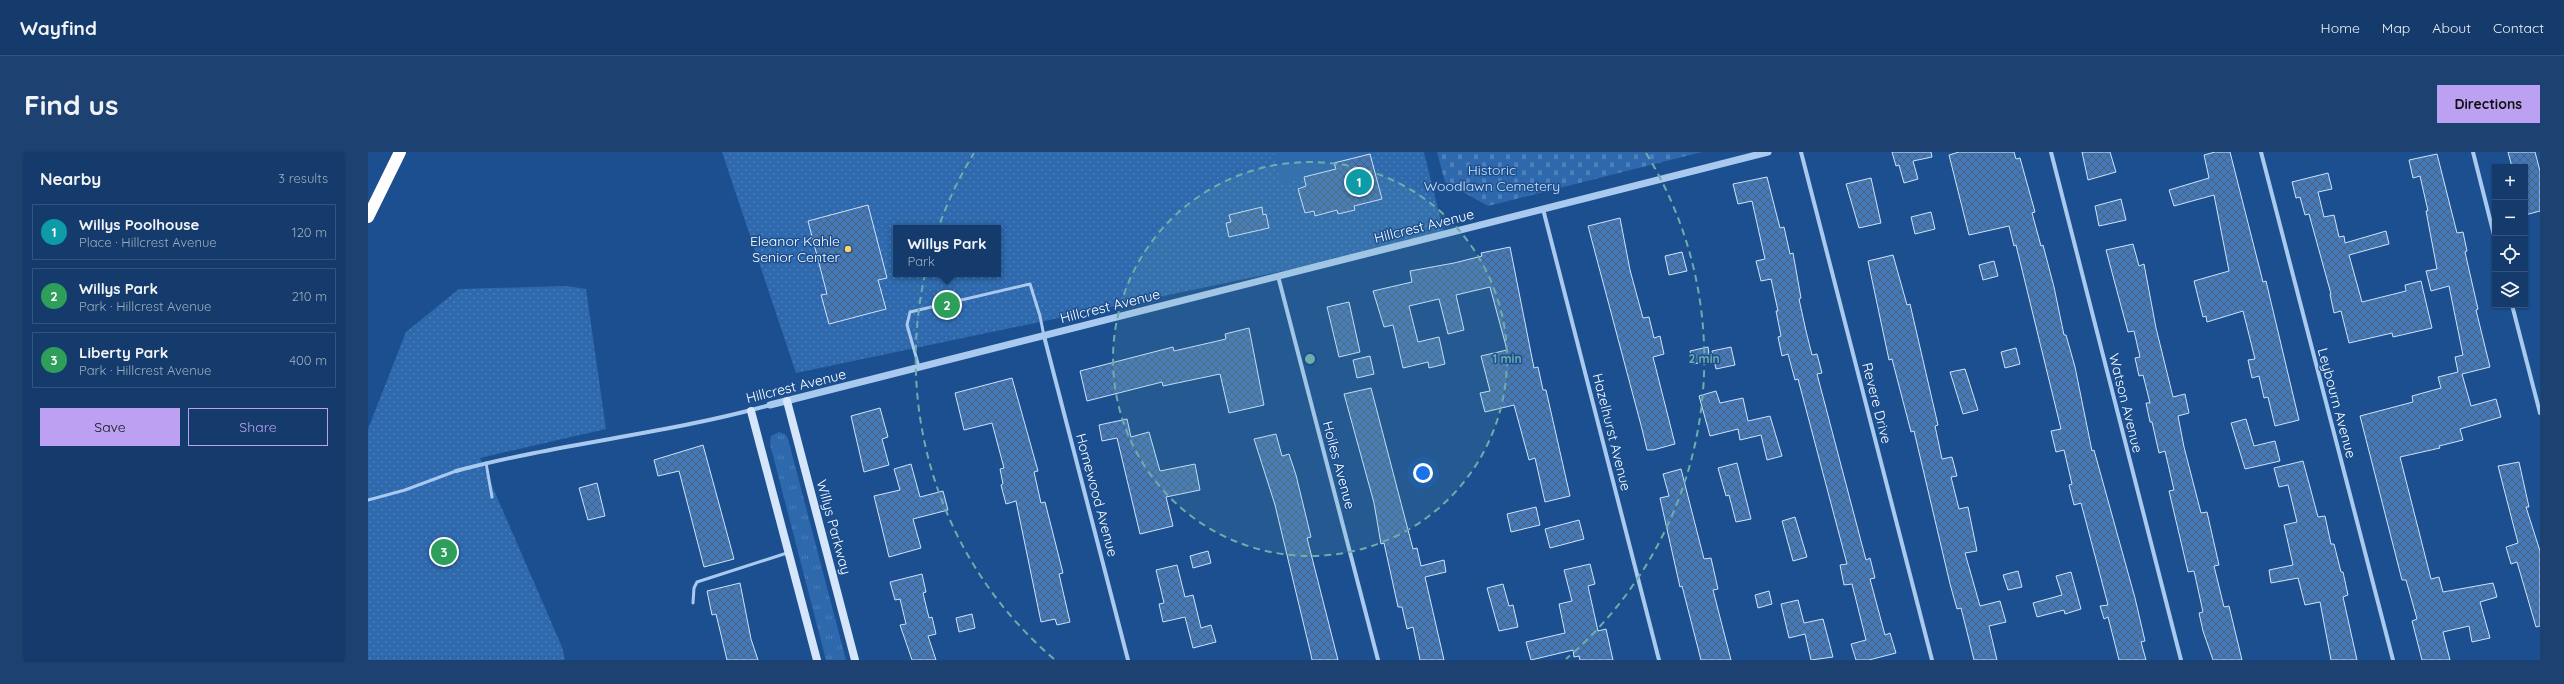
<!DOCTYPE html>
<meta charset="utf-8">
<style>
body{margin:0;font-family:Quicksand,sans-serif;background:#1d4271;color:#f1f3f6}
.controls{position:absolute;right:12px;top:12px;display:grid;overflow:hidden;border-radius:0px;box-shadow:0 1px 3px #0004}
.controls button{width:36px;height:36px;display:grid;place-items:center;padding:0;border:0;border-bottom:1px solid #33557e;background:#143b6b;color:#f1f3f6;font:20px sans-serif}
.you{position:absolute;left:1055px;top:321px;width:14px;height:14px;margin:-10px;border:3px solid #fff;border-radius:50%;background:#1a73e8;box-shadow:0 0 0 6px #1a73e833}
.badge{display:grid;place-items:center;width:26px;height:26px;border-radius:50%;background:#bca0f2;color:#fff;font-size:13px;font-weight:700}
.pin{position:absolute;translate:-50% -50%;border:2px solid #fff;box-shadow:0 1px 4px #0006}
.popup{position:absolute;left:525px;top:73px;width:108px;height:52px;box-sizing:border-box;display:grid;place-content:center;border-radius:0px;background:#143b6b;filter:drop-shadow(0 1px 3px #0005);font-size:13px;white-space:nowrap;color:#9dadc1}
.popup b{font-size:15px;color:#f1f3f6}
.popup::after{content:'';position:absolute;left:50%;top:100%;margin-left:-8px;border:8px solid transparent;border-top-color:#143b6b}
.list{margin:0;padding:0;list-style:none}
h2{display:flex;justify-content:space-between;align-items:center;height:52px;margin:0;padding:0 16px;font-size:17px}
h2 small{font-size:13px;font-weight:400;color:#9dadc1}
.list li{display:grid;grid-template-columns:26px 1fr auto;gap:12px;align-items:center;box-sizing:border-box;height:56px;margin:0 8px 8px;padding:0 8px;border:1px solid #33557e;border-radius:0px}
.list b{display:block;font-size:15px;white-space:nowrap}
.list p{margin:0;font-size:13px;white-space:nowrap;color:#9dadc1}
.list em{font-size:13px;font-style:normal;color:#9dadc1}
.actions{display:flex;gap:8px;padding:12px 16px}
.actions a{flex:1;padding:9px 0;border:1px solid #bca0f2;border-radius:0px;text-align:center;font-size:14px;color:#bca0f2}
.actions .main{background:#bca0f2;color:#111}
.icon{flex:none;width:22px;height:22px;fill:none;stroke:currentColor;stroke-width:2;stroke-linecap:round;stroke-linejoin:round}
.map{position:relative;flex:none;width:2172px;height:508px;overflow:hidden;border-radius:0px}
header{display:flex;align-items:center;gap:24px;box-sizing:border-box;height:56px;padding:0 20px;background:#143b6b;border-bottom:1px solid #33557e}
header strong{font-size:19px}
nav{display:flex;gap:22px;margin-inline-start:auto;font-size:14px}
.intro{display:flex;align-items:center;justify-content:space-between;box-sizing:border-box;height:96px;padding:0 24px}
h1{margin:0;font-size:28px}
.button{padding:10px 18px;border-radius:0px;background:#bca0f2;color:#111;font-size:14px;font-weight:700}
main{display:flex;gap:24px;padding:0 24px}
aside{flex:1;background:#143b6b;border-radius:0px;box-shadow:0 1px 3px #0004}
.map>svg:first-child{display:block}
</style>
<header>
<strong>Wayfind</strong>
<nav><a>Home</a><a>Map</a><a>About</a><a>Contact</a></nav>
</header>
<div class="intro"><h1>Find us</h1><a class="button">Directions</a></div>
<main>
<aside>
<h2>Nearby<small>3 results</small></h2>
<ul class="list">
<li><span class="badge" style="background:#0f9aa8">1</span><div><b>Willys Poolhouse</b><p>Place · Hillcrest Avenue</p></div><em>120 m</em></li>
<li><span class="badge" style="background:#2e9e5b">2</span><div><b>Willys Park</b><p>Park · Hillcrest Avenue</p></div><em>210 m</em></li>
<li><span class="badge" style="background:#2e9e5b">3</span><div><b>Liberty Park</b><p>Park · Hillcrest Avenue</p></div><em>400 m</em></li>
</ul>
<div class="actions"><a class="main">Save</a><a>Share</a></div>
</aside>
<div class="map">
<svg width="2172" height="508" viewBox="0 0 2172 508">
<defs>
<pattern id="grass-tufts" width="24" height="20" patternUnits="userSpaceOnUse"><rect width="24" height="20" fill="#2e69ad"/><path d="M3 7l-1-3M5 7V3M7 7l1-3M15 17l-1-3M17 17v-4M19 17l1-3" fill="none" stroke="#4d80b9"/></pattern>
<pattern id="cemetery-stones" width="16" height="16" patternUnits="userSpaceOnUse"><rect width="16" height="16" fill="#2e69ad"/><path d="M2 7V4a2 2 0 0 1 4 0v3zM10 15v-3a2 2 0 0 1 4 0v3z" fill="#4d80b9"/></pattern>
<pattern id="park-dots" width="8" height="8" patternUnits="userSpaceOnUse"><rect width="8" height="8" fill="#2e69ad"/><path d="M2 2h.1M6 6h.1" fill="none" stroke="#4d80b9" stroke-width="1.8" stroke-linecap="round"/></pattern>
<pattern id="building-cross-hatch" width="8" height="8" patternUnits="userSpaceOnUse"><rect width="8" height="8" fill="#4478b7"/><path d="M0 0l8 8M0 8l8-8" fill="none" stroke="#486282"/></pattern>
</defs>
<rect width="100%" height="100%" fill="#1b4f8f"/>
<!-- grass -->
<path fill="url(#grass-tufts)" d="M411 280 417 282 420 287 478 508H458L402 292 403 284Z"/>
<!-- cemetery -->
<path fill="url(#cemetery-stones)" d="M1069 0H1334L1120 54 1077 30Z"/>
<!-- park -->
<path fill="url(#park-dots)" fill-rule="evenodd" d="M354 0H1056L1077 85 428 221ZM528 76H630V122H528Z
M199 134 218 137 238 277 112 306 194 495 197 508H0V277L38 180 91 137Z"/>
<!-- pitch -->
<path fill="#2e69ad" d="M906 0H1001L1014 47 947 64 945 59 937 61 930 37 938 34 936 25 913 32Z"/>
<!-- building -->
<path fill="url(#building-cross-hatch)" stroke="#cfe3fa" d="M1524 0H1563L1564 5 1545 9 1550 27 1536 31 1531 13 1528 14Z
M1591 0H1646L1648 7 1652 6 1667 60 1664 61 1673 94 1675 93 1686 135 1696 183H1698L1707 215 1724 299 1726 298 1767 446 1777 489 1773 490 1778 508H1751L1740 465 1736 467 1732 454 1740 453 1713 351 1706 353 1701 333 1704 332 1696 298 1688 300 1683 279 1693 277 1648 93 1646 94 1641 74 1601 83 1581 3Z
M1714 0H1742L1748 20 1720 28Z
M1847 0H1862L1895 130 1898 129 1931 268 1907 274 1900 245 1896 246 1891 224 1884 226 1880 208 1887 207 1875 159 1839 170 1838 164 1835 165 1826 129 1861 119 1846 43 1806 54 1801 38 1841 26 1836 3Z
M2140 0H2167L2172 19V59L2157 63V15H2144Z
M1002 2 1014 47 986 54 987 58 970 62 969 58 947 64 946 59 937 61 930 37 938 34 936 25 968 17 966 11Z
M2069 2 2089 81 2095 80 2099 99 2097 100 2110 157 2108 158 2122 215 2094 222 2103 254 2128 247 2133 265 2092 277 2095 288 2071 294 2072 296 2032 305 2063 427 2071 425 2075 440 2125 431 2129 445 2112 450 2122 486 2104 490 2101 474 2075 480 2082 508H2054L2044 469 2049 467 2038 428H2034L1992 264 2045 250 2044 244 2073 236 2070 225 2090 220 2087 205 2095 203 2081 134 2063 139 2058 119 2069 117 2058 59H2060L2052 24 2045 26 2041 8Z
M1960 21 1964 37 1950 40 1956 65 1966 63 1971 85 1976 84 1977 91 2018 79 2021 92 1981 103 1994 150 2038 139 2037 133 2053 129 2064 176 2025 185 2024 181 1981 191 1973 159 1966 161 1962 142H1963L1941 62 1937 63 1932 45 1928 46 1924 30Z
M1399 25 1412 76 1416 75 1422 102 1425 101 1433 146 1431 147 1438 179 1444 203 1449 202 1454 221 1449 222 1498 408 1502 406 1507 426 1502 427 1517 483 1522 481 1528 501 1501 508H1488L1483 492 1498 488 1484 432 1476 433 1472 413 1479 412 1430 227 1427 228 1420 202 1414 204 1410 185 1413 184 1408 159H1410L1403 127 1393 129 1388 109 1397 107 1384 49 1370 52 1365 32Z
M1503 26 1513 71 1491 76 1478 32Z
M1753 47 1758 68 1731 74 1727 54Z
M500 53 519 126 510 128 518 157 461 172 453 143 459 142 440 69Z
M894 55 895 63 898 62 901 76 861 85 858 71 863 70 861 63Z
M1563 60 1567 77 1547 82 1543 65Z
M1252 66 1262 118 1275 166 1281 165 1286 186 1292 184 1296 202 1285 205 1307 292 1285 298H1279L1274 277 1220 74Z
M1765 92 1771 114 1776 112 1788 176 1805 245 1817 242 1821 261 1810 264 1816 295 1833 361 1839 360 1851 413 1846 414 1856 455 1861 454 1874 508H1845L1835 479 1831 461 1835 460 1826 419 1820 420 1801 339 1806 338 1797 299 1791 301 1784 270H1782L1778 251H1782L1775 223 1771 224 1767 206 1772 205 1766 179 1760 180 1738 98Z
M1142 95 1166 216 1170 215 1175 238H1178L1202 344 1177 350 1167 306 1161 308 1146 253 1117 260 1112 241 1122 239 1113 204 1139 198 1122 135 1088 143 1096 178 1080 182 1071 147 1041 154 1050 190 1071 185 1077 212 1061 216 1060 210 1035 216 1025 173 1016 175 1005 139 1044 130 1042 119 1086 111 1114 104 1113 101Z
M1314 100 1319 119 1301 123 1297 104Z
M1525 103 1539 153 1542 152 1570 273 1567 274 1574 307 1584 305 1589 324 1583 325 1591 357 1600 355 1609 399 1597 401 1612 454 1632 449 1638 470 1621 474 1629 508H1606L1593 456 1589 457 1582 432 1546 279 1543 280 1524 207 1521 208 1500 109Z
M1626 109 1630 124 1615 128 1611 113Z
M981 150 992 200 971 205 959 155Z
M881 176 896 253 861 261 852 222 795 234 794 230 719 249 712 219 805 195 806 199 858 187 857 182Z
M1340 195 1342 209 1325 212 1322 199Z
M1363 195 1367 213 1348 217 1344 199Z
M1648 196 1652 212 1637 216 1633 200Z
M1002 204 1006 222 989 226 985 208Z
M1597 217 1610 258 1595 262 1582 220Z
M644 226 670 319 666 320 673 351 677 350 695 421 691 422 702 470 689 473 687 467 673 470 648 349 638 352 633 333 635 332 632 317 636 316 624 271 596 278 587 241Z
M1003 236 1045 397 1049 396 1053 414 1076 408 1078 420 1057 425 1076 508H1052L1045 475 1039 477 1034 455H1030L1016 391 1013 392 1006 351 976 242Z
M1348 239 1352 251 1375 246 1380 269 1402 264 1414 304 1399 308 1393 283 1372 288 1370 277 1342 284 1331 244Z
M512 256 520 285 514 287 521 313 496 320 483 264Z
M759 267 763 285 781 280 792 319 827 312 832 338 798 345 805 374 772 382 749 286 734 289 731 273Z
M1878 267 1886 294 1907 289 1912 309 1877 317 1863 271Z
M908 282 914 304 921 302 928 323 943 385 939 386 970 508H944L943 503 907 353 886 287Z
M335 293 366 407 336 415 311 319 290 324 286 308Z
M1935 309 1950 365 1957 364 1963 392H1966L1973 420H1975L1980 443 1975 445 1989 508H1963L1952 450 1937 453 1930 426 1903 431 1901 418 1925 413 1916 373 1929 370 1920 333 1911 335 1906 316Z
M2151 310 2161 355H2158L2172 399V474L2168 475 2149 410 2143 412 2138 395 2150 391 2130 314Z
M1369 311 1383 367 1368 370 1361 343 1358 344 1350 316Z
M543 312 552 345 575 339 580 358 545 367 553 396 521 405 506 344 532 338 526 317Z
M1313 317 1336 407 1343 406 1350 437 1345 438 1363 508H1333L1314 434 1312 435 1292 346 1301 344 1295 322Z
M229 331 237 364 220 368 211 336Z
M1168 355 1172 373 1143 380 1139 362Z
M1427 365 1439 405 1425 409 1414 369Z
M1211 368 1216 387 1182 396 1177 377Z
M840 399 843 411 825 416 822 404Z
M1222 412 1227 432 1220 434 1230 479 1238 477 1245 508H1212L1211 504 1206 505 1205 498 1163 508 1158 490 1197 481 1191 452 1204 449 1196 418Z
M809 413 817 445 825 443 833 476 843 473 848 490 825 496 817 465 795 470 791 452 796 451 788 418Z
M1650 419 1654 435 1640 438 1635 423Z
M1703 420 1713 457 1697 462 1696 458 1669 465 1665 451 1694 443 1688 424Z
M554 422 558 440 555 441 561 466 564 465 568 482 560 484 568 508H544L532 473 538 472 532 447 527 448 522 430Z
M372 431 383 487 390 508H359L348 462 344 463 339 439Z
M1135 432 1141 454 1145 453 1150 475 1131 479 1119 436Z
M1401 439 1404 452 1390 456 1387 443Z
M1430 448 1436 471 1455 467 1465 505 1443 508 1437 482 1421 486 1413 452Z
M604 462 607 476 591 480 588 466Z"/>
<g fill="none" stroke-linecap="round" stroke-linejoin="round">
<!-- service -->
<path stroke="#a9c9ee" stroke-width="3" d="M551 215 539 173 542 160 662 132 672 164 676 184
M118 311 124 345
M0 348 37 338 88 319
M325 451 326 436 329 430 419 401"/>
<!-- minor -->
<path stroke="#a9c9ee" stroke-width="4" d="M1433 0 1564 508
M1683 0 1813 508
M1893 0 2025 508
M2105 0 2127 87
M1175 57 1291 508
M910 124 1010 508
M2144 153 2172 261
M676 184 760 508
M88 319C192 291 299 282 402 253"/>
<!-- tertiary -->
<path stroke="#a9c9ee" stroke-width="7" d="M402 253 1400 0"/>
<!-- secondary -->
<path stroke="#d6e6fa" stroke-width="8" d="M419 249 487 508
M383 259 449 508"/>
<!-- motorway -->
<path stroke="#fff" stroke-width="12" d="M0 65 32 0"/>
</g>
<!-- distance rings -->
<circle cx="942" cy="207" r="197" fill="#6fada8" fill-opacity=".12"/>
<g fill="none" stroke="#6fada8" stroke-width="2" stroke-dasharray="7 5">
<circle cx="942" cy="207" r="197"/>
<path d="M686 507A394 394 0 0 1 606 1M1278 1A394 394 0 0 1 1198 507"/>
</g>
<!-- markers -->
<circle fill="#ffd166" stroke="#1b4f8f" stroke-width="1.5" cx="480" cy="97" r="4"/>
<g text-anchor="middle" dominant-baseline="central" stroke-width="3" stroke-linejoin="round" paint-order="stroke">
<!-- park labels -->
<g font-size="14" fill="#cfe3fa" stroke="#1b4f8f">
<text x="1124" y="18">Historic<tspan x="1124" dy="16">Woodlawn Cemetery</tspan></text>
</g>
<!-- street labels -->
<g font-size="14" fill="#fff" stroke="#1b4f8f">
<text transform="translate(1056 74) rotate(-14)">Hillcrest Avenue</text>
<text transform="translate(742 154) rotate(-14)">Hillcrest Avenue</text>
<text transform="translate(428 234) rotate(-14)">Hillcrest Avenue</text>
<text transform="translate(1509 251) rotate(76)">Revere Drive</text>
<text transform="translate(1758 251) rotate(76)">Watson Avenue</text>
<text transform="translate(1969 251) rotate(75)">Leybourn Avenue</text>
<text transform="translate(1244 280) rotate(76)">Hazelhurst Avenue</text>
<text transform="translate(971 313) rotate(75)">Hoiles Avenue</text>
<text transform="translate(729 343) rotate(75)">Homewood Avenue</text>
<text transform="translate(466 375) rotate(75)">Willys Parkway</text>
</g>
<!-- poi labels -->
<g font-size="14" fill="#fff" stroke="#1b4f8f" text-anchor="end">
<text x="472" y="89">Eleanor Kahle<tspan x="472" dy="16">Senior Center</tspan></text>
</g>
</g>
<circle cx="942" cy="207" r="6" fill="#6fada8" stroke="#1b4f8f" stroke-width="2"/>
<g font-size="12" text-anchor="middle" font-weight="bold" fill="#6fada8" stroke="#1b4f8f" stroke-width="3" stroke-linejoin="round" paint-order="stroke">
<text x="1139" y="211">1 min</text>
<text x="1336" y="211">2 min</text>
</g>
</svg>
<div class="controls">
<button>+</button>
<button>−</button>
<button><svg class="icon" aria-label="locate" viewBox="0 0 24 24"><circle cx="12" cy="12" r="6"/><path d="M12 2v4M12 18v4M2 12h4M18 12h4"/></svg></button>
<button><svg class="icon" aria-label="layers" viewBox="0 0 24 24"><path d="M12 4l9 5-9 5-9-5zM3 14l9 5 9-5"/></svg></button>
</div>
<div class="you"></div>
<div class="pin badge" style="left:991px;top:30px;background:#0f9aa8">1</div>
<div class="pin badge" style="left:579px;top:153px;background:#2e9e5b">2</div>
<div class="popup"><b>Willys Park</b>Park</div>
<div class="pin badge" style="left:76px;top:400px;background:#2e9e5b">3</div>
</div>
</main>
